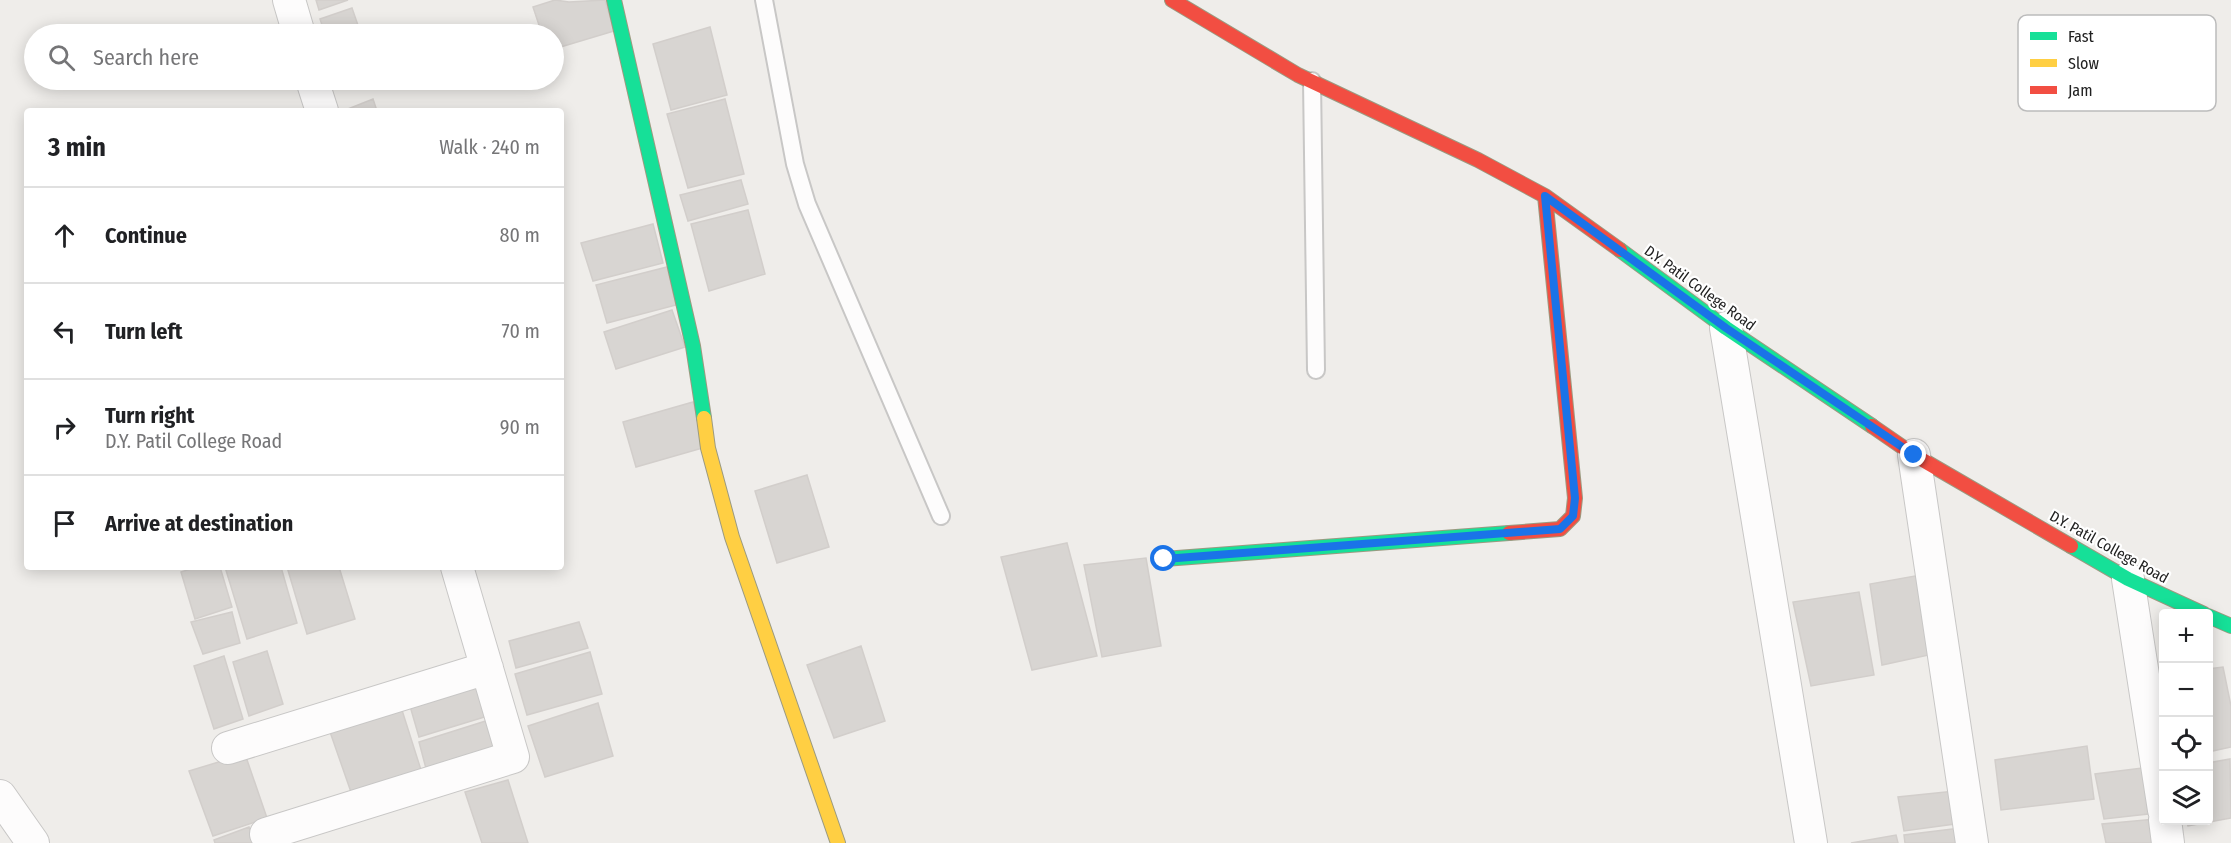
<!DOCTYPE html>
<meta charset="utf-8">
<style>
body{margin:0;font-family:"Fira Sans Condensed",sans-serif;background:#f6f6f6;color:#202124}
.controls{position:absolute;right:18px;bottom:18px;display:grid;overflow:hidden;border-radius:6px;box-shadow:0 3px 15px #0003}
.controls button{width:54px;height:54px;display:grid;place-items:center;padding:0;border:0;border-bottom:2px solid #e0e0e0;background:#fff;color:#202124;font:30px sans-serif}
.stop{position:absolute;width:18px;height:18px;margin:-14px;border:4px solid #1a73e8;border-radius:50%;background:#fff}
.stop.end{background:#1a73e8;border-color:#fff;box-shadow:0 2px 6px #0008}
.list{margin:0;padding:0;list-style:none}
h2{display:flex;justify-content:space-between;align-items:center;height:78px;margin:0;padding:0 24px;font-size:26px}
h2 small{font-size:20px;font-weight:400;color:#757577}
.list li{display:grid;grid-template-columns:39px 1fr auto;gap:18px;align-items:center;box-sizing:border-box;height:96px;padding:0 24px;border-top:2px solid #e0e0e0}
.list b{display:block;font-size:22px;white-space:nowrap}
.list p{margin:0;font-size:20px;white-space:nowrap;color:#757577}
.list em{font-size:20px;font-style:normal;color:#757577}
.icon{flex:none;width:33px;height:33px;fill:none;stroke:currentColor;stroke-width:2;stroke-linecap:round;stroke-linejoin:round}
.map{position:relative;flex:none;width:2231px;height:843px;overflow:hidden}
.search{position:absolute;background:#fff;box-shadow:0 3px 15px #0003;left:24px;top:24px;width:540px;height:66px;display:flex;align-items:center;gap:15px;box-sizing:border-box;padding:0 21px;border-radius:33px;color:#757577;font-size:22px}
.panel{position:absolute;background:#fff;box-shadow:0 3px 15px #0003;left:24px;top:108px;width:540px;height:462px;border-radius:6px}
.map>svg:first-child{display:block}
</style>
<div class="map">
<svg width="2231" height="843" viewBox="0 0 2231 843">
<rect width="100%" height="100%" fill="#efedea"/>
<!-- building -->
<path fill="#d8d5d2" stroke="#d2cecb" stroke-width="1.5" d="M316 0H348L319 10Z
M555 0 569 2 605 0 614 31 554 49V34H542L533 7Z
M352 8 361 34H325L320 19Z
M710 27 727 95 671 110 653 44Z
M373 99 377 111H349L348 109Z
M725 99 744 174 688 188 667 114Z
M741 180 748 204 688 221 680 195Z
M748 210 765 274 709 291 691 224Z
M653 224 663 263 593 281 581 243Z
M667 267 676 305 607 323 596 285Z
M672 310 685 347 616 369 604 332Z
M693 402 706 447 636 467 623 422Z
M807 475 829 547 777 563 755 491Z
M1067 543 1097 656 1032 670 1001 557Z
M1146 558 1161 646 1102 657 1084 565Z
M197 567H220L232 607 195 619 181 572Z
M225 567H281L297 623 247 639Z
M287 567H339L355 619 307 634Z
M1926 574 1938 653 1882 665 1870 584Z
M1859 592 1874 675 1811 686 1793 602Z
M232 612 240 643 203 654 191 622Z
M579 622 588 648 516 668 509 641Z
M861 646 885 721 834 738 807 665Z
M267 651 283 704 249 716 233 662Z
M590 652 602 694 527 715 515 674Z
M224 656 243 719 214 729 194 666Z
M2223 667 2231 706V747L2208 752V669Z
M482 685 491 715 419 737 410 706Z
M598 703 613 756 545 777 528 726Z
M401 707 421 770 351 792 329 729Z
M492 719 502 753 428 776 419 742Z
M2087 746 2094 799 2001 810 1995 760Z
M245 754 267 818 213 836 189 771Z
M2230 759 2231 818 2188 826 2186 820H2208V763Z
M2150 767 2157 813 2104 819 2095 774Z
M508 780 528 843H482L465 792Z
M1955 791 1962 823 1904 831 1898 797Z
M2156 819 2160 843H2106L2102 824Z
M249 827 255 843H215L214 840Z
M1960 828 1962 843H1905L1904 835Z
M1896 835 1898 843H1851Z"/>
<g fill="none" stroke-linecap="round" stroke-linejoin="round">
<defs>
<path id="lane" d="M764 0 795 164 807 204 941 516
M1312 81 1316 370"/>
<path id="street" d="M289 0 299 34
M312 80 322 111
M1726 328 1811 843
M1914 455 1972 843
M2128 579 2164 810
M228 748 487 668
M0 796 33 843
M2165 820 2168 843
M266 834 513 757 457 567"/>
<path id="fast" d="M614 0 693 346 704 418
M1620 250 1726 328 1872 426
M2071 546 2128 579 2204 614
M1164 559 1509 533
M2208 616 2231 626"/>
<path id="slow" d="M704 418 708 448 732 537 838 843"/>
<path id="jam" d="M1172 0 1298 75 1478 160 1545 196 1620 250
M1872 426 1914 455 2071 546
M1509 533 1560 529 1573 516 1575 498 1545 196"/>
</defs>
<!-- lane casing -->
<use href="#lane" stroke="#c8c7c6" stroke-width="20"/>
<!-- street casing -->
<use href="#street" stroke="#c8c7c6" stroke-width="34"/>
<!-- fast casing -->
<use href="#fast" stroke="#9b9a80" stroke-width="16"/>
<!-- slow casing -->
<use href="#slow" stroke="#9b9a80" stroke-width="16"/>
<!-- jam casing -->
<use href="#jam" stroke="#9b9a80" stroke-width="16"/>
<!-- lane -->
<use href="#lane" stroke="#fdfcfc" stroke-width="16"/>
<!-- street -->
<use href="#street" stroke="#fdfcfc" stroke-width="32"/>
<!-- fast -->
<use href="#fast" stroke="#16e098" stroke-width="14"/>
<!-- slow -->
<use href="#slow" stroke="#ffcf43" stroke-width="14"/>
<!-- jam -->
<use href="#jam" stroke="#f24e42" stroke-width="14"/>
</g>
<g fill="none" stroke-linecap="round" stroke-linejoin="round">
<!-- route -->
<path stroke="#1a73e8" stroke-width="8" d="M1164 559 1560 529 1573 516 1575 498 1545 196 1726 328 1914 455"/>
</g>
<g text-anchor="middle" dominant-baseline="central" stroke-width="4.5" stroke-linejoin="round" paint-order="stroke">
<!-- street labels -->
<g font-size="15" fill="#212121" stroke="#fff">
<text transform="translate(1700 288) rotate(36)">D.Y. Patil College Road</text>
<text transform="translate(2109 547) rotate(29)">D.Y. Patil College Road</text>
</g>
</g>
<!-- legend -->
<rect x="2018" y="15" width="198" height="96" rx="9" fill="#fff" stroke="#bcbcbc" stroke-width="1.5"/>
<rect x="2030" y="32" width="27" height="8" fill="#16e098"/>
<rect x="2030" y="59" width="27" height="8" fill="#ffcf43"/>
<rect x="2030" y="86" width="27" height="8" fill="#f24e42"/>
<g font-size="16" fill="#212121">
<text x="2068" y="42">Fast</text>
<text x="2068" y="69">Slow</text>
<text x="2068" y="96">Jam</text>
</g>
</svg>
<div class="controls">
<button>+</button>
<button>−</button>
<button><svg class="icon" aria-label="locate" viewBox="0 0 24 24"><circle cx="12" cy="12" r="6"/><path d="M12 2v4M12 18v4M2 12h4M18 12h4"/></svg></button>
<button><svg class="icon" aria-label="layers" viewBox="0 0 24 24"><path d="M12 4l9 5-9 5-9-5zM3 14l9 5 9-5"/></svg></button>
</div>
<div class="stop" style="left:1164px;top:559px"></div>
<div class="stop end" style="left:1914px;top:455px"></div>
<div class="search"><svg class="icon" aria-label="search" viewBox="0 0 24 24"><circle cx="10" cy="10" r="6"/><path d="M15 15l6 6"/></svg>Search here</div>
<section class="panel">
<h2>3 min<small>Walk · 240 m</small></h2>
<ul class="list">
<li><svg class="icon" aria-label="ahead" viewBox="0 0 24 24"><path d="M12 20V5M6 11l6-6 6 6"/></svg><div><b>Continue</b></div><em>80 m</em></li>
<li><svg class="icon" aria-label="left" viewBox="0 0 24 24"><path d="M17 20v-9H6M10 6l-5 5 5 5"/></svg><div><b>Turn left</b></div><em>70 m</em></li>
<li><svg class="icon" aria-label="right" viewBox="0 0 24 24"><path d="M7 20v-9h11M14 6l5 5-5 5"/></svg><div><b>Turn right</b><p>D.Y. Patil College Road</p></div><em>90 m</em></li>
<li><svg class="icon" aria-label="arrive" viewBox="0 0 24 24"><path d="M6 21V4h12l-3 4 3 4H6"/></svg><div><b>Arrive at destination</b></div></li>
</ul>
</section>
</div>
